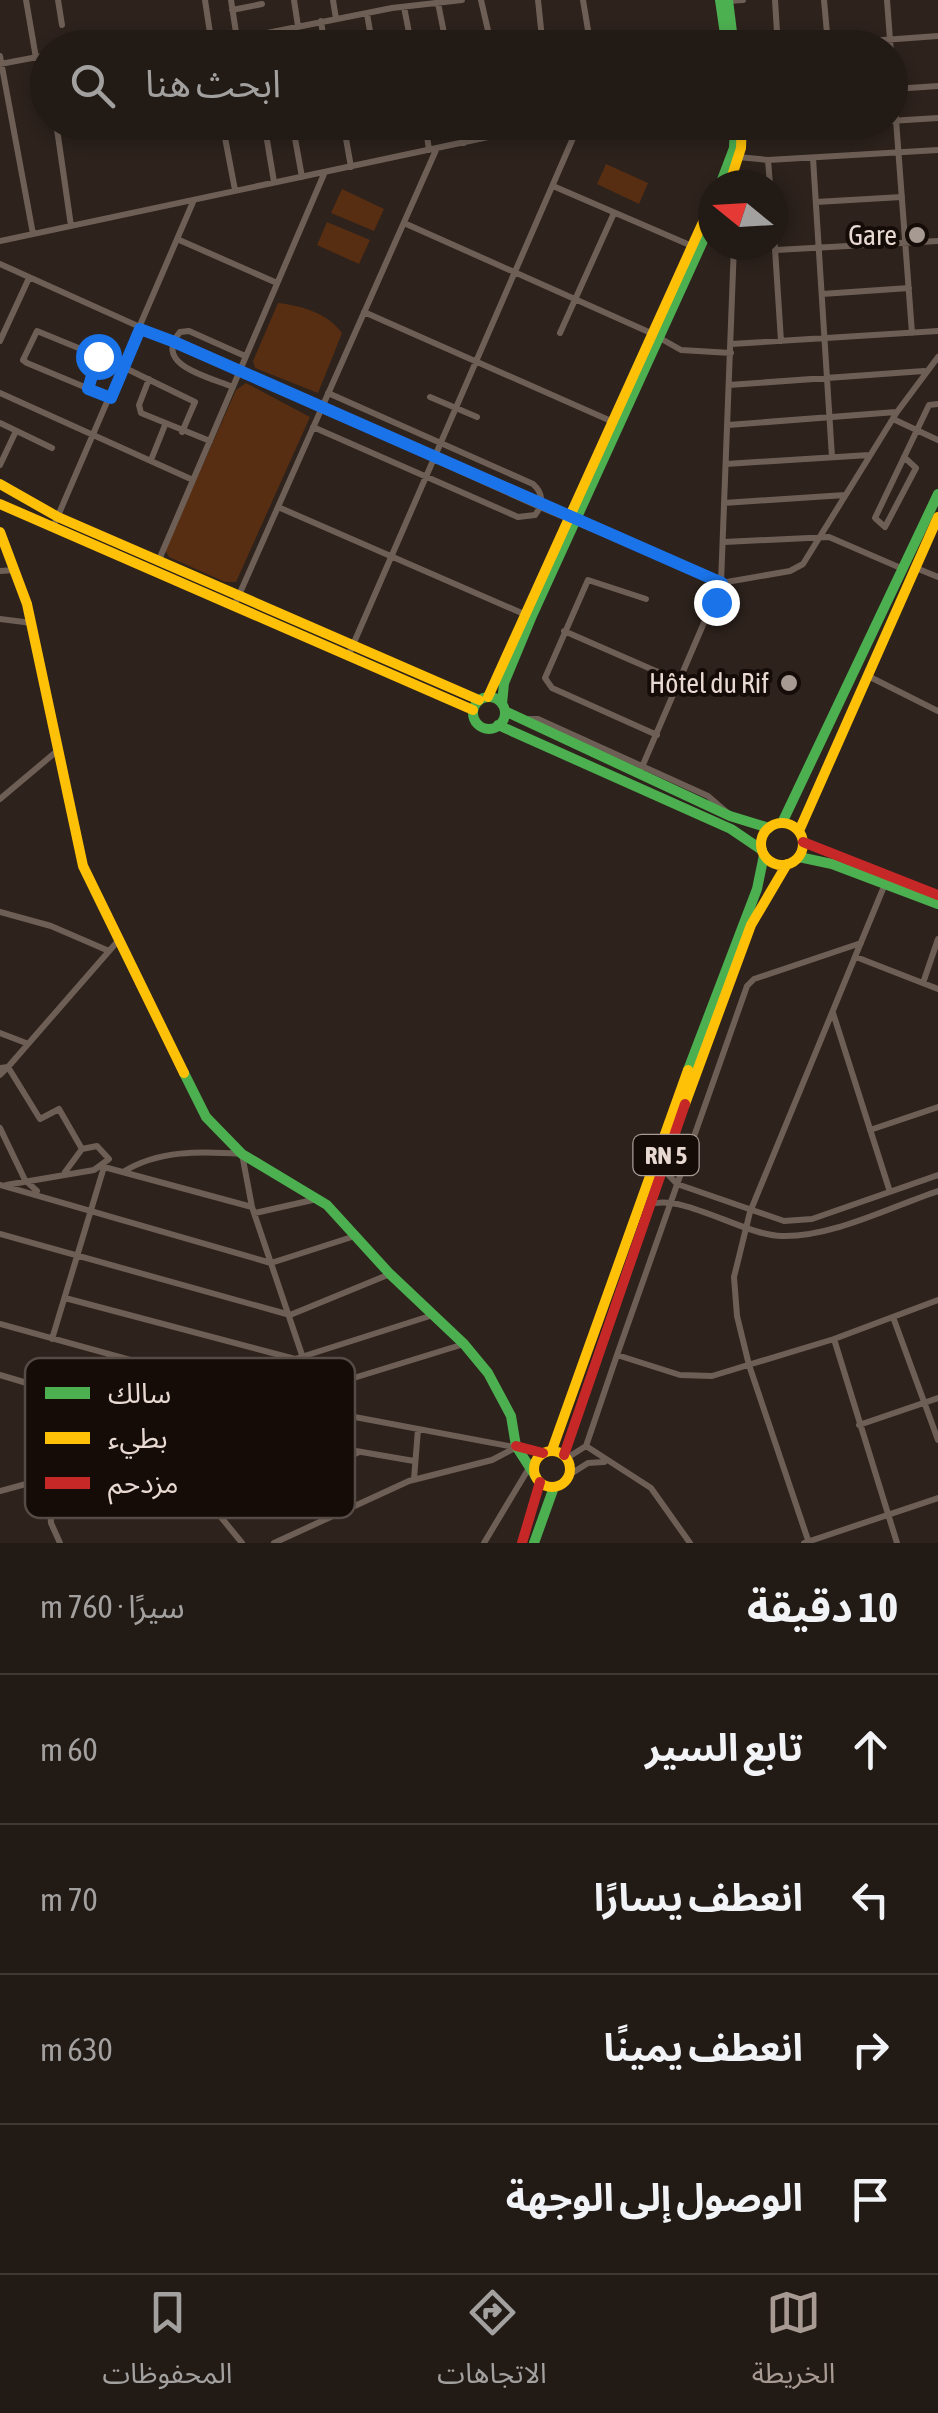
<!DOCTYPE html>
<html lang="ar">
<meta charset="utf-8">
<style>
body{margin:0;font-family:"Asap Condensed","Noto Sans Arabic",sans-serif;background:#2e2722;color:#f1f3f6;direction:rtl}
.compass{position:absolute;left:698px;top:170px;width:90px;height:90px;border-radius:50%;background:#221a15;box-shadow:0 5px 15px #0003;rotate:288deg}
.stop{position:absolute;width:30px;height:30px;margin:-22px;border:8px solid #1a73e8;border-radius:50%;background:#fff}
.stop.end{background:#1a73e8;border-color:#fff;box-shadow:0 2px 10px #0008}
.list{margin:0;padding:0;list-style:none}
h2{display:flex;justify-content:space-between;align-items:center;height:130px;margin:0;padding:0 40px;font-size:42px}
h2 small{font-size:32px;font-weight:400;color:#a2a1a0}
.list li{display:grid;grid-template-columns:65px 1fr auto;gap:30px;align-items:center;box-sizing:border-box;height:150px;padding:0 40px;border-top:2px solid #3f3834}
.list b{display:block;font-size:38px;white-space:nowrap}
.list em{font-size:32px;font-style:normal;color:#a2a1a0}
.icon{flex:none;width:55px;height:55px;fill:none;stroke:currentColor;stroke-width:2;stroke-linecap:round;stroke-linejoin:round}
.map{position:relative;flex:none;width:938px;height:1543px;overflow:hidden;direction:ltr}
.search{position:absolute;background:#221a15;box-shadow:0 5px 15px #0003;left:30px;right:30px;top:30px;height:110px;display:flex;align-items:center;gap:25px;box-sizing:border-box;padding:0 35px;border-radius:55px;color:#a2a1a0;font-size:38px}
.sheet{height:730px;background:#221a15}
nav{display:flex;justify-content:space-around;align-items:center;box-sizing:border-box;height:140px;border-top:2px solid #3f3834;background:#221a15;font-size:28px;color:#a2a1a0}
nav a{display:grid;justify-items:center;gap:5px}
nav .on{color:#a79a92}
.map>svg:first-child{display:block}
</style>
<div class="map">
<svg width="938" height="1543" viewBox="0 0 938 1543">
<rect width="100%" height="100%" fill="#2d221c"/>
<!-- green -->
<path fill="#572e12" d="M606 164 648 183 639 204 597 184Z
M342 189 384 209 374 231 331 213Z
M327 222 370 240 359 264 317 245Z
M278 303C303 306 327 313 342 333L318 393 255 368 253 361Z
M246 383 310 417 236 582H225L169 557 165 550 236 390Z"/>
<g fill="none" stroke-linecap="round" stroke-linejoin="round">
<!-- street -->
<path stroke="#6e5f56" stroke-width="6" d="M26 0 36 58
M58 0 62 25
M205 0 212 46
M231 0 237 39
M294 0 298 26
M333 0 336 19
M481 0 492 48
M538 0 543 48
M583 0 591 48
M775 0 778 48
M824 0 828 44
M887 0 912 333
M728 1 743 0
M438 3 447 48
M404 7 412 48
M232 10 262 4
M367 14 373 48
M321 21 325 48
M276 31 279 48
M212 44 392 8 462 0
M828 44 938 36
M0 56 33 234
M0 64 48 55
M894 89 938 86
M890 121 938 118
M56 122 71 226
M222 122 235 190
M264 122 274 182
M292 122 302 177
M343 122 351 167
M425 122 429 150
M461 122 464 143
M509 122 512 133
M742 128 861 122
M738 157 768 160 938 150
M813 158 832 457
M768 160 770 185
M553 186 692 246
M816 202 902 197
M773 218 781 341
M404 223 651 333 681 350 731 353
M177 239 277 283
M0 241 559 122
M776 250 938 241
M0 264 540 507 721 583 790 571 803 564 897 412 938 357
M822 294 909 288
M364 312 611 421
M560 333 614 213
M0 341 29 278
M731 344 938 331
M123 367 195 402 182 432
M149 379 139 405 141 413 210 441
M729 385 924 371
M233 387C209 377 152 365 180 332L189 331 245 356
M88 389 98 356 37 331 23 360 27 363 111 398
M0 393 193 480
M430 397 477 417
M893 419 938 440
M0 423 52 448
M728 425 896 412
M313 427 518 517 535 515C544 504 543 493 533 484L328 393
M904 457 916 468 885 527 875 518 929 405 938 404
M151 460 165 425
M726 464 869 455
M0 465 16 431
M724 503 845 495
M278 507 524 614
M54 525 193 202
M724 542 829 537 903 569
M158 562 324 174
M916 568 938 577
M0 571 16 570
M646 599 588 580 545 678 552 688 657 735
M235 604 436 150
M0 619 32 623
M564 631 681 682
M349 654 580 122
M868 676 938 711
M521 719H538L708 796 730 815
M642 767 721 583 734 245
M0 799 57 751
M0 912 51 926 109 951
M856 957 938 989
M923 983 938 939
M833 1013 890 1192
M0 1033 26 1043
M0 1068 8 1067 117 942
M0 1075 8 1067 40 1119 59 1109 82 1149 97 1146 109 1159 94 1170 6 1185
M0 1128 25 1180 37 1191
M870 1130 938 1107
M661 1167 677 1184 784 1221 812 1219 938 1175
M65 1172 82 1149
M123 1172C158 1150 201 1151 242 1154L252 1207 302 1355 286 1439
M0 1185 271 1263 355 1236
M648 1205C682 1192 742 1235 782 1236 833 1237 890 1207 938 1191
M255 1213 317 1199
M0 1234 290 1315 390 1274
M65 1298 295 1359 433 1315
M893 1317 938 1440
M0 1324 272 1399
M52 1339 104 1167 252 1207
M617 1355 747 986 754 979 861 943
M0 1375 94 1403
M291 1405 514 1447
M859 1425 938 1398
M155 1436 242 1543
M149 1438 197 1420 292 1397 464 1344
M567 1458 586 1446
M569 1475 588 1463 604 1462
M308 1476 328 1518
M48 1478 51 1523 60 1543
M414 1479 418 1429
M193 1483 286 1439 414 1461
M0 1491 48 1478 88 1460 94 1403 110 1356
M221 1517 359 1452
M274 1543 409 1481 492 1460 513 1449
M484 1543 529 1468
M690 1543 651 1488 586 1446 617 1355 680 1375 712 1376 834 1339
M804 1543 938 1498
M809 1543 749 1365 737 1316 734 1277 750 1212 885 884
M897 1543 834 1339 938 1300"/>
<!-- fast -->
<path stroke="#4caf50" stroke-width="10" d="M720 0 727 48
M728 0 734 48
M720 185 734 148 735 122
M473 713a16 16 0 1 1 32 0a16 16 0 1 1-32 0Z
M502 704 504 683 531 618 713 219
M505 711 730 816 769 828
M498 725 731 829 762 850
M782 823 938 494
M799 857 832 864 938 904
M688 1070 757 889 764 855
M184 1073 206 1117 242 1154 327 1205 390 1274 464 1344 488 1373 511 1416 516 1446 536 1477
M534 1543 554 1487"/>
<!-- slow -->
<path stroke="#ffc107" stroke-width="10" d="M729 185 741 148 742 122
M0 484 58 517 479 700
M0 504 473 710
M0 532 27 604 83 866 184 1073
M488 697 713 200
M761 844a21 21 0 1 1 42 0a21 21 0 1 1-42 0Z
M799 831 938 517
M685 1104 751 925 787 864
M552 1450 688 1070
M534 1469a18 18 0 1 1 36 0a18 18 0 1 1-36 0Z"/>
<!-- jam -->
<path stroke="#c62828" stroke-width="10" d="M803 842 938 895
M516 1446 543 1453
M564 1455 685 1104
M522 1543 540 1482"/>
</g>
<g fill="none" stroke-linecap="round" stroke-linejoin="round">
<!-- route -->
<path stroke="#1a73e8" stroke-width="12" d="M98 356 88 389 111 398 140 329 172 341 722 583 716 602"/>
</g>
<!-- markers -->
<g fill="#a79a92" stroke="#160c07" stroke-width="4">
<circle cx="917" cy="235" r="10"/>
<circle cx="789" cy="683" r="10"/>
</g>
<g text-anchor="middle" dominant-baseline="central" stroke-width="8" stroke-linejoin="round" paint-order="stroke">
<!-- shield labels -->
<rect fill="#160c07" stroke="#a99c95" stroke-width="2.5" x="633.5" y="1135" width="65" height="40" rx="8"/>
<g font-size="25" font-weight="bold" fill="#e8dad2">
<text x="666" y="1155">RN 5</text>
</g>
<!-- poi labels -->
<g font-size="28" fill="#e8dad2" stroke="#160c07" text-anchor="end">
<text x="897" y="235">Gare</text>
<text x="769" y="683">Hôtel du Rif</text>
</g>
</g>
<!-- legend -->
<rect x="25" y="1358" width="330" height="160" rx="15" fill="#160c07" stroke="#554a44" stroke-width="2.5"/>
<rect x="45" y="1387" width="45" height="12" fill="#4caf50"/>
<rect x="45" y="1432" width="45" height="12" fill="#ffc107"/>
<rect x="45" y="1477" width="45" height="12" fill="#c62828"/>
<g font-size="28" fill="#e8dad2">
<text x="108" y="1403">سالك</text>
<text x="108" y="1448">بطيء</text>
<text x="108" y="1493">مزدحم</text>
</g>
</svg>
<svg class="compass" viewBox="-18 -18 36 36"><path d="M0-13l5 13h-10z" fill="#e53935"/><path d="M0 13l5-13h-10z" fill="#a2a1a0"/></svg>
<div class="stop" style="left:98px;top:356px"></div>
<div class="stop end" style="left:716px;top:602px"></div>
<div class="search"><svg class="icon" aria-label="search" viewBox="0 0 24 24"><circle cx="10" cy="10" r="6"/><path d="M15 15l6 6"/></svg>ابحث هنا</div>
</div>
<section class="sheet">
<h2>10 دقيقة<small>سيرًا · 760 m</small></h2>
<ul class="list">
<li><svg class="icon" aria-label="ahead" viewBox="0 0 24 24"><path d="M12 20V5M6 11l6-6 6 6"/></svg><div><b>تابع السير</b></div><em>60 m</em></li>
<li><svg class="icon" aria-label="left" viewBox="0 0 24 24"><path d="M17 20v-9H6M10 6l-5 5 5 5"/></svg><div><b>انعطف يسارًا</b></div><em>70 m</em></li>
<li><svg class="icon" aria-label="right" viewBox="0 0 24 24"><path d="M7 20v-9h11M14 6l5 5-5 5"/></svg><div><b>انعطف يمينًا</b></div><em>630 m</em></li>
<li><svg class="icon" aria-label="arrive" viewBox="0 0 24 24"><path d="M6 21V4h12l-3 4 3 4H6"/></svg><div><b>الوصول إلى الوجهة</b></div></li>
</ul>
</section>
<nav>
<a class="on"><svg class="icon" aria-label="map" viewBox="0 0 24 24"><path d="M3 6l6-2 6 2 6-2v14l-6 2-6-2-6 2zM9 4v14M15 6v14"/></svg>الخريطة</a>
<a><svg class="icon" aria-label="directions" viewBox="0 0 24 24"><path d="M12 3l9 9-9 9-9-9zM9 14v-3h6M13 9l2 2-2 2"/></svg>الاتجاهات</a>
<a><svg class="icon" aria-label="saved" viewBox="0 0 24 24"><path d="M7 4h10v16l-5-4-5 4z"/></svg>المحفوظات</a>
</nav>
